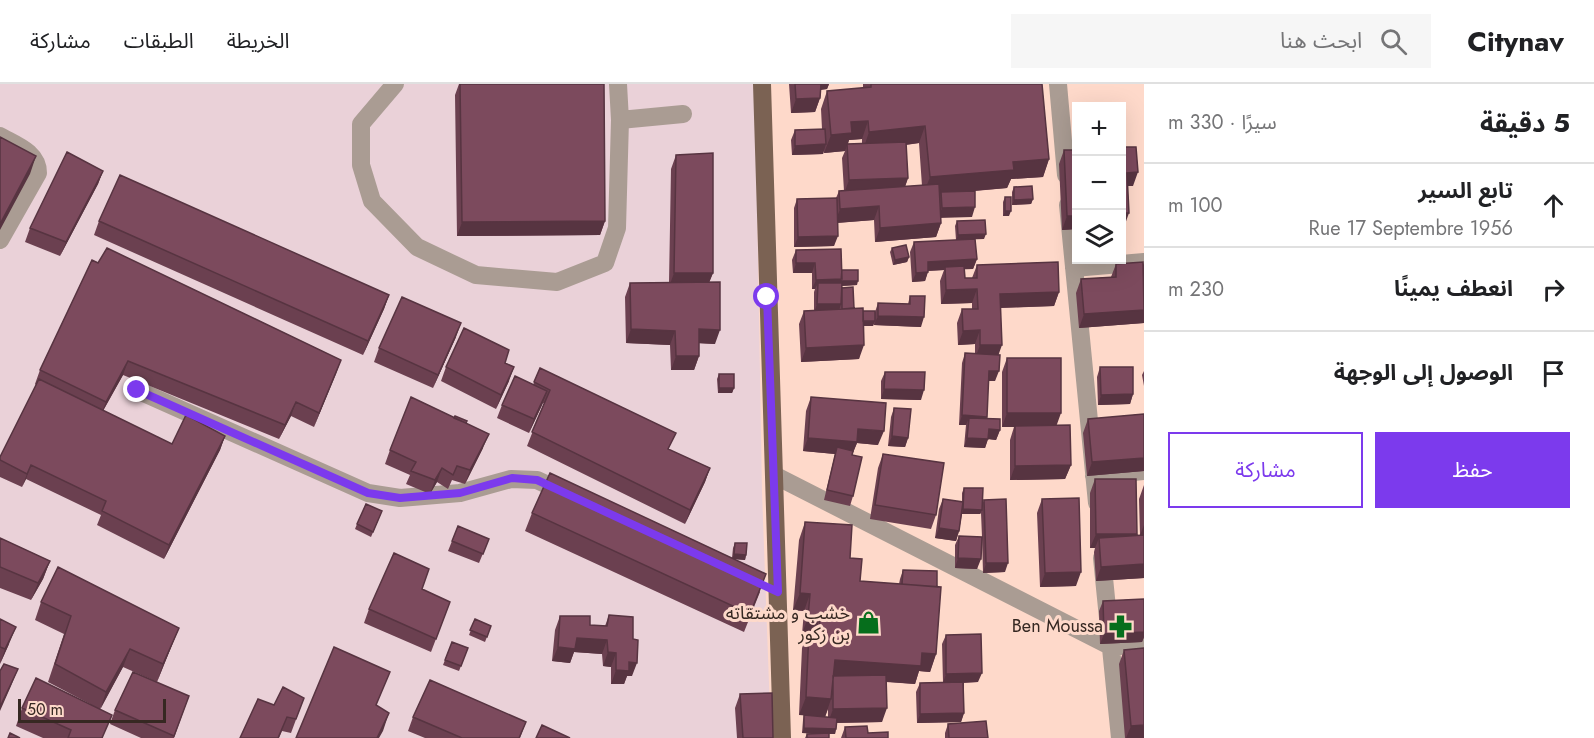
<!DOCTYPE html>
<html lang="ar">
<meta charset="utf-8">
<style>
body{margin:0;font-family:Jost,"Noto Sans Arabic",sans-serif;background:#f6f6f6;color:#202124;direction:rtl}
.controls{position:absolute;right:18px;top:18px;display:grid;overflow:hidden;border-radius:0px;box-shadow:0 6px 24px #0002}
.controls button{width:54px;height:54px;display:grid;place-items:center;padding:0;border:0;border-bottom:2px solid #e0e0e0;background:#fff;color:#202124;font:30px sans-serif}
.scale{position:absolute;left:18px;bottom:15px;width:148px;box-sizing:border-box;padding-left:6px;border:3px solid #362822;border-top:0;font-size:16px;line-height:21px;white-space:nowrap;color:#362822;-webkit-text-stroke:4px #fed9ca;paint-order:stroke}
.stop{position:absolute;width:18px;height:18px;margin:-14px;border:4px solid #7c3aed;border-radius:50%;background:#fff}
.stop.end{background:#7c3aed;border-color:#fff;box-shadow:0 2px 6px #0008}
.list{margin:0;padding:0;list-style:none}
h2{display:flex;justify-content:space-between;align-items:center;height:78px;margin:0;padding:0 24px;font-size:26px}
h2 small{font-size:20px;font-weight:400;color:#757577}
.list li{display:grid;grid-template-columns:39px 1fr auto;gap:18px;align-items:center;box-sizing:border-box;height:84px;padding:0 24px;border-top:2px solid #e0e0e0}
.list b{display:block;font-size:22px;white-space:nowrap}
.list p{margin:0;font-size:20px;white-space:nowrap;color:#757577}
.list em{font-size:20px;font-style:normal;color:#757577}
.actions{display:flex;gap:12px;padding:18px 24px}
.actions a{flex:1;padding:14px 0;border:2px solid #7c3aed;border-radius:0px;text-align:center;font-size:21px;color:#7c3aed}
.actions .main{background:#7c3aed;color:#fff}
.icon{flex:none;width:33px;height:33px;fill:none;stroke:currentColor;stroke-width:2;stroke-linecap:round;stroke-linejoin:round}
.map{position:relative;flex:none;width:1144px;height:654px;overflow:hidden;direction:ltr}
header{display:flex;align-items:center;gap:36px;box-sizing:border-box;height:84px;padding:0 30px;background:#fff;border-bottom:2px solid #e0e0e0}
header strong{font-size:28px}
nav{display:flex;gap:33px;margin-inline-start:auto;font-size:21px}
.search{width:420px;height:54px;background:#f6f6f6;display:flex;align-items:center;gap:15px;box-sizing:border-box;padding:0 21px;border-radius:0px;color:#757577;font-size:22px}
main{display:flex}
aside{flex:1;background:#fff}
.map>svg:first-child{display:block}
</style>
<header>
<strong>Citynav</strong>
<div class="search"><svg class="icon" aria-label="search" viewBox="0 0 24 24"><circle cx="10" cy="10" r="6"/><path d="M15 15l6 6"/></svg>ابحث هنا</div>
<nav><a>الخريطة</a><a>الطبقات</a><a>مشاركة</a></nav>
</header>
<main>
<aside>
<h2>5 دقيقة<small>سيرًا · 330 m</small></h2>
<ul class="list">
<li><svg class="icon" aria-label="ahead" viewBox="0 0 24 24"><path d="M12 20V5M6 11l6-6 6 6"/></svg><div><b>تابع السير</b><p>Rue 17 Septembre 1956</p></div><em>100 m</em></li>
<li><svg class="icon" aria-label="right" viewBox="0 0 24 24"><path d="M7 20v-9h11M14 6l5 5-5 5"/></svg><div><b>انعطف يمينًا</b></div><em>230 m</em></li>
<li><svg class="icon" aria-label="arrive" viewBox="0 0 24 24"><path d="M6 21V4h12l-3 4 3 4H6"/></svg><div><b>الوصول إلى الوجهة</b></div></li>
</ul>
<div class="actions"><a class="main">حفظ</a><a>مشاركة</a></div>
</aside>
<div class="map">
<svg width="1144" height="654" viewBox="0 0 1144 654">
<rect width="100%" height="100%" fill="#fed9ca"/>
<!-- industrial -->
<path fill="#ead1d8" d="M0 0H755L762 408 771 654H0Z"/>
<g fill="none" stroke-linecap="round" stroke-linejoin="round">
<!-- minor -->
<path stroke="#aa9c93" stroke-width="18" d="M395 0 361 40V81L372 117 417 163 476 191 557 198 605 179 617 144 620 36 618 0
M1058 0 1066 91
M620 36 683 30
M0 52C16 61 38 68 38 89L0 156
M1068 121 1097 419
M1074 184 1144 178
M137 306 368 409 400 414 460 409 511 395 537 396 567 410
M774 391 1112 563 1144 559
M1094 392 1144 387
M1102 474 1120 654"/>
<!-- major -->
<path stroke="#7b6253" stroke-width="18" d="M762 0 782 654"/>
</g>
<!-- wall -->
<path fill="#6b4050" fill-rule="evenodd" d="M459 0H604L605 137 600 151 457 152 455 11Z
M789 0H829L827 5 821 6 820 14 815 28 791 29Z
M863 0H1042L1049 75 1043 93 1011 95 1007 104 964 108 972 133H941V139L936 153 875 158 874 136 837 139 834 162 794 163V124L797 115 836 114 839 107H844L842 74 845 67 824 69V66L823 70 792 71 791 56 795 46 822 45 821 25 827 7 863 4ZM862 55V60H848L849 56ZM919 59 922 102 905 103 908 94 906 61Z
M1064 66H1077V145L1062 146 1059 80Z
M676 71 713 189 709 199 715 260 699 259V272L694 286H671L670 261 626 259 625 213 630 199H669L671 85Z
M103 87 98 100 60 172 25 158 30 144Z
M1014 103 1033 115 1031 120 1012 121V108Z
M1005 113 1009 132H1003V118Z
M99 137 389 211 384 225 363 271 94 151Z
M957 137 984 155H975L977 175 973 185H964L965 194H972L977 181 1059 208 1054 222 1000 224 998 271 995 297H988L986 335 1000 346 996 356 988 355 985 364 964 363 966 341H959L962 279 965 269 975 270V260L958 261 957 239 962 225H972V219L941 220 940 197 944 186 928 187 925 197 912 198 910 168 914 158 956 156 955 142Z
M892 164 909 173 907 178 893 181 890 168Z
M796 166 842 186 857 201 842 202V204L854 224 863 227 875 228 878 219 908 220 910 212 921 243 874 241V238L873 242H864L859 275 801 278 799 240 804 227 814 226V208L815 205H812V189H793L792 176Z
M92 176 341 276 314 343 291 332 279 355 123 291 103 327 172 360 225 352 220 366 164 475 97 441 101 431 26 395 22 403 0 393V373L36 301 35 300 40 286Z
M1144 179V239L1079 244 1076 209 1081 195 1111 193 1116 180 1143 181Z
M456 253 433 304 374 278 379 264Z
M1007 274 1056 342 1071 381 1065 395 1010 396V356L1014 343H1002V288Z
M505 279 509 297 496 325 441 297 446 283Z
M1100 283 1133 310 1130 320 1098 321 1097 293Z
M540 284 669 366 710 384 705 398 685 440 527 362 544 319H543L529 349 497 334 502 321 533 301Z
M1144 287V302L1142 291Z
M885 288 921 316 881 315V297Z
M719 290 734 304 732 309H718L717 295Z
M811 313 878 361 857 359 852 371 853 412 850 422 824 416 835 370 803 367 806 327Z
M894 324 908 354 905 363 888 362 891 333Z
M1144 330V387L1087 392 1083 349 1088 335Z
M466 339 483 364 465 400 452 396 448 405 437 398 430 410 406 400 410 391 385 380 390 366Z
M883 370 936 431 931 445 870 435 878 384Z
M1095 395 1136 451H1144V494L1096 497 1094 468 1095 464H1090V409Z
M1144 401V451H1140L1139 415Z
M964 404 982 421 984 416 1005 488 983 489 982 453 977 485 955 484V461L959 452 982 453 981 429 980 430H962L959 447 956 457 935 454 939 425 943 415 962 418V409Z
M1042 415 1076 502 1040 503 1037 429Z
M532 429 732 474 733 464 735 459 746 471 745 476 735 475 760 508 744 548 525 447Z
M380 432 371 453 355 445 357 440Z
M805 438 850 474 860 497 899 500 900 495 903 486 936 570 930 588 919 587 915 600 886 598 882 638 837 639 835 650H829V654H805L807 650H820L802 649 803 636 804 631H799L802 564 807 551 802 550 804 527 793 526 799 456ZM828 625V633H825Z
M458 442 489 455 479 479 448 467Z
M0 454 50 477 43 495 31 516 0 504Z
M422 505 450 518 431 568 364 539 369 525Z
M1144 515V553L1142 558 1100 560 1099 527 1103 517Z
M41 518 179 544 172 561 157 598 123 583 100 625 103 654H43L16 642 22 624 90 620 48 598 64 550 35 536Z
M609 531 632 592H627L624 600H611V583L603 582 602 570 574 568 570 579 552 577 555 546 560 532 590 541 605 542Z
M0 535 9 560 0 580Z
M475 535 491 542 485 558 469 551Z
M946 551 978 598 964 599V629L961 638 917 639 916 608 920 599 943 598 942 560Z
M452 558 468 564 459 587 443 581Z
M1124 566 1144 654H1125L1119 580Z
M740 610 773 654H737L735 624Z
M189 612 174 654H141L110 640 115 626Z
M304 614 291 649 282 647 279 654H240L274 621Z
M413 633 526 638 520 654H425L408 647Z
M948 640 988 654H945V649Z
M845 643 868 649 888 654H841Z"/>
<!-- shaded-wall -->
<path fill="#573441" d="M818 0H829L827 5 816 6Z
M820 14 815 28 791 29 796 15Z
M868 37 862 55 849 56 845 67 824 69 831 51 851 38Z
M925 42 919 59 863 66 869 48Z
M826 60 823 70 792 71 795 62Z
M36 72 30 90 0 146V140Z
M1049 75 1043 93 1011 95 1007 104 923 111 930 93 1013 78Z
M103 87 98 100 60 172 66 158Z
M1138 88 1133 102H1122L1127 89Z
M908 94 903 108 844 110 849 96Z
M1033 115 1031 120 1012 121 1014 116Z
M879 122 874 136 835 139 840 125Z
M975 123 972 133 938 134 942 124Z
M1005 127H1011L1009 132H1003Z
M1122 129H1129L1124 143H1122Z
M1067 132H1077V145L1062 146Z
M605 137 600 151 457 152 462 138Z
M941 139 936 153 875 158 880 144Z
M986 150 984 155 956 156 958 151Z
M838 152 834 162 794 163 798 153Z
M909 173 907 178 893 181 895 176Z
M977 175 973 185 945 186V183L944 186 924 187 928 178Z
M796 179H815L812 189H793Z
M928 188 925 197 912 198 916 189Z
M674 189H713L707 203H669Z
M842 195 858 197 857 201 840 202 818 199 815 205H812L816 196Z
M977 205 972 219 941 220 946 206Z
M1059 208 1054 222 995 224 1000 210Z
M389 211 384 225 363 271 368 257Z
M817 220H841L838 230 814 229Z
M1144 226V239L1079 244 1084 230Z
M878 232 924 233 921 243 874 241Z
M875 237 873 242H859L860 238Z
M461 239 456 253 433 304 438 291Z
M631 245 675 247 670 261 626 259Z
M699 245 720 246 715 260 694 259Z
M980 246 975 260 958 261 963 247Z
M864 261 859 275 801 278 806 264Z
M980 261H1002L997 275H975Z
M676 272H699L694 286H671Z
M341 276 336 290 314 343 319 329Z
M128 277 123 291 100 332 106 318Z
M514 283 509 297 496 325 501 311Z
M989 287H999L995 297H985Z
M719 304H734L732 309H718Z
M884 305 924 306 921 316 881 315Z
M547 307 542 321 529 349 534 335Z
M1133 310 1130 320 1098 321 1101 311Z
M296 318 291 332 279 355 285 341Z
M1007 329H1061L1056 343H1002Z
M962 331 987 333 983 342 969 334 966 341H959Z
M858 345 884 347 878 361 857 359 852 371 837 363 835 370 803 367 808 354Z
M989 345 1000 346 996 356 988 355 985 364 964 363 967 354Z
M489 350 483 364 465 400 470 386Z
M225 352 220 366 164 475 169 461Z
M892 352 908 354 905 363 888 362Z
M1144 374V387L1087 392 1092 378Z
M31 381 26 395 22 403 27 390Z
M1071 381 1065 395 1010 396 1015 382Z
M442 384 437 398 430 410 435 396Z
M710 384 705 398 685 440 690 426Z
M963 425 982 426 980 430H962Z
M1144 441V451H1140Z
M939 444 959 447 956 457 935 454Z
M1096 450H1137L1132 463 1099 454 1095 464H1090Z
M734 470 746 471 745 476 732 475Z
M958 474 981 475 977 485 955 484Z
M50 477 43 495 31 516 38 499Z
M986 479H1008L1005 488 983 489Z
M1144 480V494L1096 497 1101 483Z
M1081 488 1076 502 1040 503 1045 489Z
M800 509 810 510 804 527 793 526Z
M808 533 820 534 814 551 809 547 807 551 802 550Z
M16 543 9 560 0 580 5 565Z
M179 544 172 561 157 598 163 580Z
M1144 548V553L1142 558 1100 560 1104 550Z
M577 554 607 556 602 570 574 568 570 579 552 577 558 563Z
M130 565 123 583 100 626 106 608Z
M608 568 616 569 611 583 603 582Z
M922 569 936 570 930 588 919 587 915 600 829 593 835 576Z
M629 578 637 579 632 592H627L624 600H611L616 586Z
M18 585 11 602 0 627V623Z
M982 589 978 598 943 599 946 590Z
M806 613 831 615 825 633 799 631Z
M887 624 882 638 828 639 833 625Z
M389 629 383 647 379 654H377Z
M964 629 961 638 917 639 920 630Z
M1144 641V654H1126L1131 642Z
M804 644 836 645 835 650 802 649Z"/>
<!-- building -->
<path fill="#7c4a5d" stroke="#573441" stroke-width="1.5" d="M460 0H604L605 137 462 138Z
M795 0H821L820 14 796 15Z
M871 0H1042L1049 75 1013 78 1014 86 930 93 925 42 869 48 868 37 851 38 852 49 831 51 827 7 871 3Z
M825 45 826 60 795 62V46Z
M0 53 36 72 0 140Z
M906 58 908 94 849 96 847 60Z
M1122 63H1136L1138 88 1127 89 1129 129H1122Z
M1064 66H1077V132H1067Z
M67 68 103 87 66 158 30 144Z
M713 69V189H674L676 71Z
M120 91 389 211 368 257 99 137Z
M939 100 941 139 880 144 879 122 840 125 839 107Z
M1032 102 1033 115 1014 116V103Z
M975 107V123L942 124 941 108Z
M1005 113H1011V127H1005Z
M837 114 838 152 798 153 797 115Z
M985 136 986 150 958 151 957 137Z
M975 155 977 175 928 178V188L916 189 914 158Z
M906 161 909 173 895 176 892 164Z
M107 164 341 276 319 329 296 318 285 341 128 277 106 318 40 286 92 176 98 179Z
M841 165 842 195 816 196 815 179H796V166Z
M1058 178 1059 208 1000 210 1002 261H980V246L963 247 962 225H978L977 205 946 206 945 183 964 182 965 194H977V181Z
M1143 178 1144 226 1084 230 1081 195 1116 193V180Z
M842 186H858V197H841Z
M720 198V246L699 245V272H676L675 247 631 245 630 199Z
M818 199H842L841 220H817Z
M853 203 854 224 842 225V204Z
M910 212H925L924 233 878 232V219L910 220Z
M402 213 461 239 438 291 379 264Z
M863 224 864 261 806 264 804 227Z
M863 227H875V237H863Z
M464 244 509 266 505 279 514 283 501 311 446 283Z
M965 269 1000 271 999 287H989L987 333 962 331Z
M1007 274H1061V329H1007Z
M1100 283H1133V310L1101 311Z
M540 284 676 349 668 365 710 384 690 426 532 348 550 306 534 298Z
M885 288H925L924 306 884 305Z
M719 290H734V304H719Z
M515 292 547 307 534 335 502 321Z
M39 295 172 360 186 331 225 352 169 461 102 427 106 417 31 381 27 390 0 376V373Z
M411 313 489 350 470 386 457 382 453 391 442 384 435 396 411 387 416 378 390 366Z
M811 313 886 319 884 347 858 345 857 358 808 354Z
M894 324 911 325 908 354 892 352Z
M1144 330V374L1092 378 1088 335Z
M455 332 467 337 466 339 454 334Z
M969 334 1000 335V346L989 345 988 355 967 354Z
M1070 341 1071 381 1015 382V342Z
M837 363 853 367 852 371 862 373 853 412 827 406Z
M883 370 944 379 936 431 875 421Z
M550 389 766 490 750 530 532 429Z
M1095 395H1136L1137 450H1096Z
M964 404H983L982 426 963 425Z
M1079 414 1081 488 1045 489 1042 415Z
M943 415 963 418 959 447 939 444Z
M1006 415 1008 479H986L984 416Z
M366 420 382 427 373 448 357 440Z
M805 438 852 441 850 474 862 475 860 497 941 503 936 570 922 569 921 582 835 576 831 615 806 613 809 547H819L820 534 808 533 810 510 800 509Z
M458 442 489 455 483 470 452 457Z
M1144 451V480L1101 483 1099 454Z
M959 452 982 453 981 475 958 474Z
M0 454 50 477 38 499 0 483Z
M735 459H747L746 471 734 470Z
M394 469 429 485 422 505 450 518 436 555 369 525Z
M58 483 179 544 163 580 130 565 106 608 55 580 71 532 41 518Z
M903 486 937 487V503L902 500Z
M1144 515V548L1104 550 1103 517Z
M609 531 633 533V555L638 556 637 579 629 578V587L616 586V569L608 568 607 556 577 554 575 565 558 563 560 532H590V541L607 542Z
M0 535 16 543 5 565 0 563Z
M475 535 491 542 487 553 470 546Z
M981 550 982 589 946 590V551Z
M452 558 468 564 461 582 445 576Z
M334 563 390 588 376 621 389 629 377 654H296Z
M1144 564V641L1131 642 1124 566Z
M4 580 18 585 0 623V587Z
M133 588 189 612 174 652 115 626Z
M886 591 887 624 833 625V592Z
M36 594 112 631 102 654H68L71 646 22 624Z
M430 596 526 638 519 654H462L413 633Z
M963 598 964 629 920 630V599Z
M283 603 304 614 296 635 287 633 278 654H240L258 615 274 621Z
M772 609 773 654H743L740 610Z
M804 631 837 634 836 645 804 644Z
M986 637 988 654H949L948 640Z
M542 641 570 654H536Z
M867 642 868 649 888 648V654H846L845 643Z
M10 649 20 654H8Z
M829 649V654H807V650Z"/>
<g fill="none" stroke-linecap="round" stroke-linejoin="round">
<!-- route -->
<path stroke="#7c3aed" stroke-width="8" d="M137 306 368 409 400 414 460 409 512 394 537 396 778 508 767 213"/>
</g>
<!-- icons -->
<defs>
<symbol id="shop-bare" viewBox="-9 -9 18 18"><path d="M-5-2.5h2.3a2.7 3.5 0 0 1 5.4 0H5L5.5 6h-11ZM-1.5-2.5h3a1.5 2.3 0 0 0-3 0Z" fill="#066e1c" stroke="#fed9ca" stroke-width="2.5" paint-order="stroke"/></symbol>
<symbol id="pharmacy-bare" viewBox="-9 -9 18 18"><path d="M-2-6h4v4h4v4h-4v4h-4v-4h-4v-4h4Z" fill="#066e1c" stroke="#fed9ca" stroke-width="2.5" paint-order="stroke"/></symbol>
</defs>
<g fill-rule="evenodd">
<use href="#shop-bare" x="852" y="522" width="33" height="33"/>
<use href="#pharmacy-bare" x="1104" y="526" width="33" height="33"/>
</g>
<g text-anchor="middle" dominant-baseline="central" stroke-width="6" stroke-linejoin="round" paint-order="stroke">
<!-- poi labels -->
<g font-size="18" fill="#362822" stroke="#fed9ca" text-anchor="end">
<text x="850" y="529">خشب و مشتقاته<tspan x="850" dy="21">بن زكور</tspan></text>
<text x="1103" y="542">Ben Moussa</text>
</g>
</g>
</svg>
<div class="controls">
<button>+</button>
<button>−</button>
<button><svg class="icon" aria-label="layers" viewBox="0 0 24 24"><path d="M12 4l9 5-9 5-9-5zM3 14l9 5 9-5"/></svg></button>
</div>
<div class="scale">50 m</div>
<div class="stop" style="left:767px;top:213px"></div>
<div class="stop end" style="left:137px;top:306px"></div>
</div>
</main>
